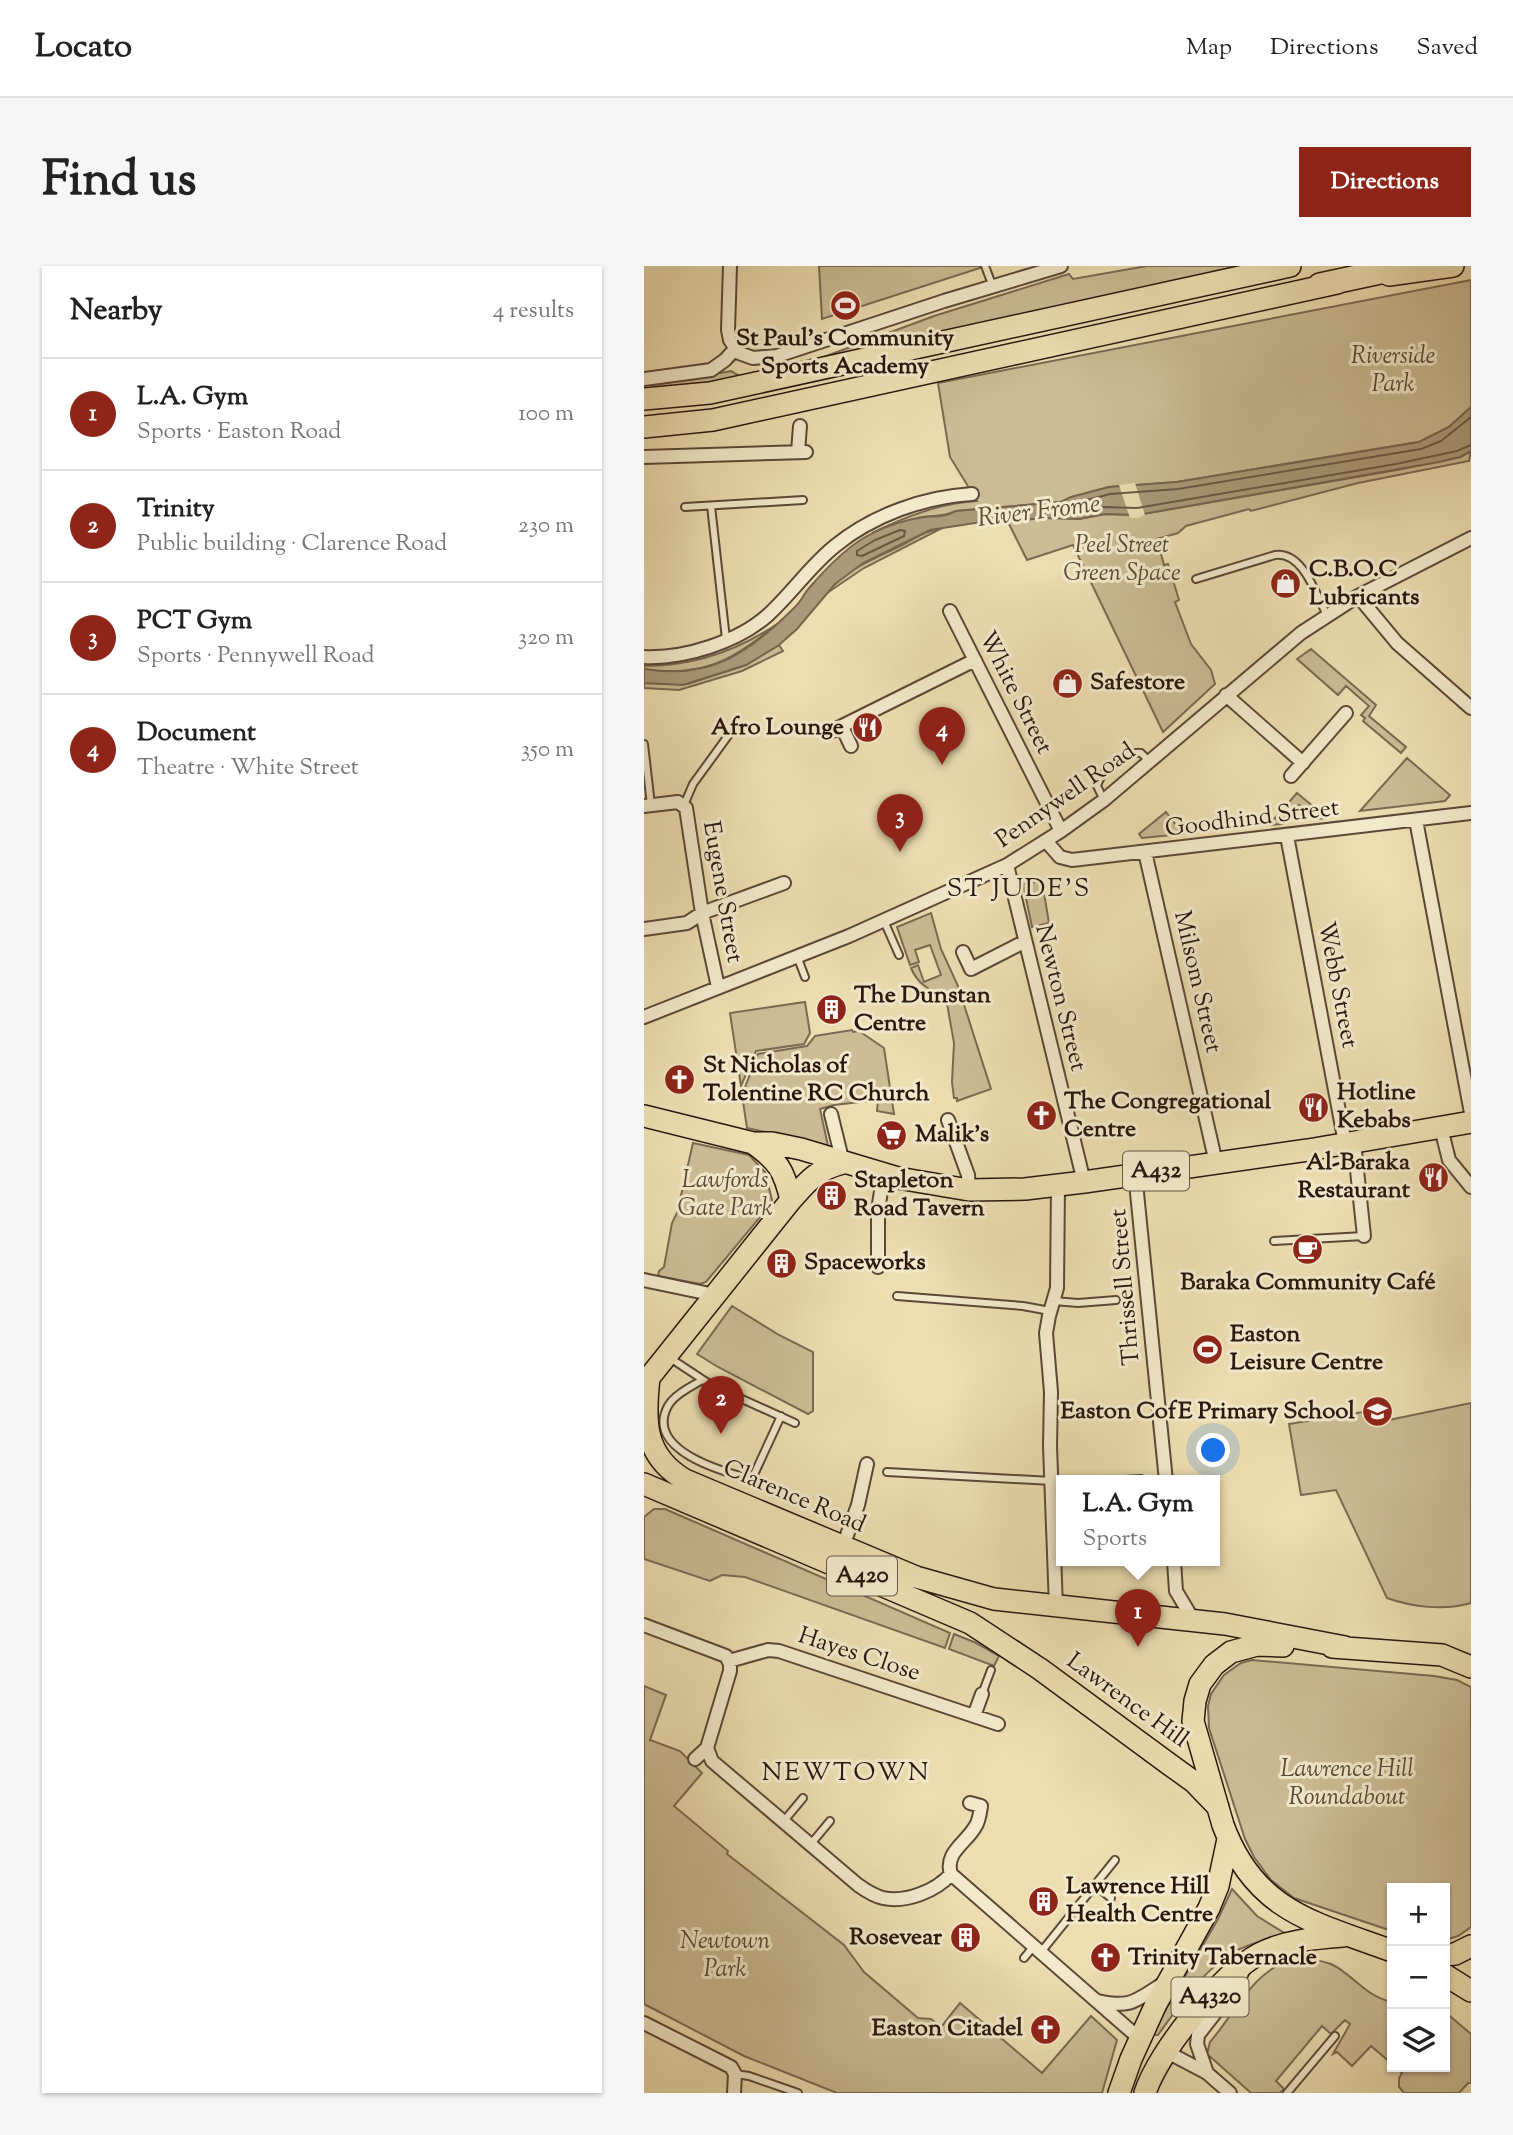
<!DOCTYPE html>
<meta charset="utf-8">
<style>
body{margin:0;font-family:"Sorts Mill Goudy",serif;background:#f6f6f6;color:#222}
.controls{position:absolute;right:21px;bottom:21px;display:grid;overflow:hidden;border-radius:0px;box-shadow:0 2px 5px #0004}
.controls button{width:63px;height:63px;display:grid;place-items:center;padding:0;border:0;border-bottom:2px solid #e0e0e0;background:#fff;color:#222;font:35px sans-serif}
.you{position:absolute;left:570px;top:1185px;width:24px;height:24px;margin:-18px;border:5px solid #fff;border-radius:50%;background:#1a73e8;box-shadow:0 0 0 10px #1a73e833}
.badge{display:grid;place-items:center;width:46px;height:46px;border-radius:50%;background:#8f2418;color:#fff;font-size:23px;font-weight:700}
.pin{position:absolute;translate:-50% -58px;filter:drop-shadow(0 2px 4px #0008)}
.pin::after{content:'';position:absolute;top:37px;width:24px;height:21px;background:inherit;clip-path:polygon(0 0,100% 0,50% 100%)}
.popup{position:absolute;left:412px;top:1209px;width:164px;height:91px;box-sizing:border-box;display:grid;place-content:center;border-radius:0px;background:#fff;filter:drop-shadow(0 2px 5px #0005);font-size:23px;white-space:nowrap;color:#767676}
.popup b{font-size:26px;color:#222}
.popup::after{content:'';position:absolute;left:50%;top:100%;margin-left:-14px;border:14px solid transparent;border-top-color:#fff}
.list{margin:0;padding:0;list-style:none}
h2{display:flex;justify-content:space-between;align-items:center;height:91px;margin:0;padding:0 28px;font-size:30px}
h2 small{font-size:23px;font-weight:400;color:#767676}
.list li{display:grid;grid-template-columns:46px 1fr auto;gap:21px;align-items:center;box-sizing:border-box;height:112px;padding:0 28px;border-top:2px solid #e0e0e0}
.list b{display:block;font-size:26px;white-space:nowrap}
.list p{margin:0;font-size:23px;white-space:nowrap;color:#767676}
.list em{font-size:23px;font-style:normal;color:#767676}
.icon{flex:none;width:38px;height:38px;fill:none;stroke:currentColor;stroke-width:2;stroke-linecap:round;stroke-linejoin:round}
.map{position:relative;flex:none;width:827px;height:1827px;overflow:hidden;border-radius:0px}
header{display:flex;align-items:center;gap:42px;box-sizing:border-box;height:98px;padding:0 35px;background:#fff;border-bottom:2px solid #e0e0e0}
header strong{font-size:33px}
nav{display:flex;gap:38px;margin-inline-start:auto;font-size:24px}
.intro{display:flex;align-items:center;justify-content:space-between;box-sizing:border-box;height:168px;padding:0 42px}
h1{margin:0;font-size:49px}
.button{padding:18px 32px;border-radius:0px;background:#8f2418;color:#fff;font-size:24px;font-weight:700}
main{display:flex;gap:42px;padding:0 42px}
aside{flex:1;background:#fff;border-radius:0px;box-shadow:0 2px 5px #0004}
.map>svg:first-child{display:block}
</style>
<header>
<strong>Locato</strong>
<nav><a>Map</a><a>Directions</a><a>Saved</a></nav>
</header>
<div class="intro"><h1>Find us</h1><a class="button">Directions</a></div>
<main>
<aside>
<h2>Nearby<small>4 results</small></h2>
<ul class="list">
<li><span class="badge">1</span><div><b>L.A. Gym</b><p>Sports · Easton Road</p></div><em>100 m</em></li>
<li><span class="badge">2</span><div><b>Trinity</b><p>Public building · Clarence Road</p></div><em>230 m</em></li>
<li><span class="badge">3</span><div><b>PCT Gym</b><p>Sports · Pennywell Road</p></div><em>320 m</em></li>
<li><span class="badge">4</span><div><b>Document</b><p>Theatre · White Street</p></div><em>350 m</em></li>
</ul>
</aside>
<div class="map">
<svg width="827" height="1827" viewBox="0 0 827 1827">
<rect width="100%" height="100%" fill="#eddeb1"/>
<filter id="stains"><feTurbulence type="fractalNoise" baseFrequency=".00286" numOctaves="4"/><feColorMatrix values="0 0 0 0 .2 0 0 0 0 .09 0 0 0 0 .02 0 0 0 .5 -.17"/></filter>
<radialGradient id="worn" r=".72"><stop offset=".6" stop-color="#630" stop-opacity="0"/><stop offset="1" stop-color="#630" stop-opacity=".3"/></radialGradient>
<!-- green -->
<path fill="#ccbc95" stroke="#7c6952" stroke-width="2" d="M175 0H342L178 53Z
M503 0H618L92 117 10 124 9 119 87 105 99 112 169 95 290 50 425 8 429 13Z
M827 14V141L805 161 775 176 533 216 465 221 428 231 417 236 312 245C300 251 291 249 278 251 261 255 244 261 228 267 261 251 296 237 333 235L306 191 294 117Z
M827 185 825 195 714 217 607 245 605 243 542 260 534 267 513 273 520 299 524 298 535 334 531 336 547 378 567 404 571 418 519 466 429 279 383 294 364 256 408 251 435 253 461 248 493 249 753 204 816 191Z
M298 262 220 302 183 327C203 301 234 292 262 277 275 270 284 264 298 262Z
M133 358C90 394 58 412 0 403V400C49 400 93 385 133 358Z
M135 379 139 385 98 405 35 424 0 422V417L44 418 102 399Z
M667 383 732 439 725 450 762 481 757 487 719 455 721 452 717 449 725 440 702 420 694 429 653 393Z
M763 492 806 529 801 535 716 545Z
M653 527 683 552 672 553 655 539 638 558 625 559Z
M522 546 539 568 498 572 495 568Z
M398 615 405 657 388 661 379 618Z
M287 647 297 683 314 720 347 823 313 835V832H310L308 816 310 777 302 732C286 724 274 719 267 702L274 699 280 716 297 709 286 679 271 684 275 696 266 699 253 661Z
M161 736 166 767 160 778 112 785 97 820 86 747Z
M208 764 209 766 215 765 240 782 250 848 233 845 234 834 190 839 176 843 184 880 103 862 98 829 114 788 163 780 171 770Z
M49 877 105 889 121 906 128 934 126 939 62 1016 56 1018 14 1010 15 1005 20 1001 28 957 33 947Z
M88 1040 135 1069 169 1086V1145L164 1148 74 1101 53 1088Z
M827 1137V1337C801 1345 768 1341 743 1332L692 1224 657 1229 645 1158 731 1144 735 1156Z
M10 1243H21L306 1367 301 1382 101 1311 78 1309 66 1315 0 1293V1251Z
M310 1368 330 1376 355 1390 350 1400 305 1383Z
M608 1394 790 1410 813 1414 827 1421V1661L814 1670 801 1674V1622H748V1665L650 1632 627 1614 610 1591 601 1573 565 1462 564 1440 567 1428 580 1409 597 1397Z
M0 1420 22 1429 6 1474 36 1485 58 1507 30 1540 84 1585 83 1588 200 1679 220 1706 274 1752 287 1753 297 1761 316 1737 398 1807 447 1750 473 1774 458 1827H193L100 1790 0 1738Z
M588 1623 613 1650 642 1668C624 1673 606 1677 590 1686 559 1704 535 1740 514 1769H510V1764L574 1653Z
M648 1693C661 1693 674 1693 687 1698 709 1708 720 1730 748 1736V1798L727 1780 708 1800 693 1786 689 1788 706 1758 701 1754 687 1768 678 1760 632 1815 640 1823 636 1827H607L563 1788 566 1776C592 1746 608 1706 648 1693Z
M801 1746 827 1768V1817H824L815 1827H760L755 1821V1812L758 1807 752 1801H801Z"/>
<!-- water -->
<path fill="#ab9a7a" stroke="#78654f" stroke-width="2" d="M827 141V185L816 191 795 196 493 249 461 248 435 253 399 252 331 257 286 264 219 297 191 318 153 363 135 379 102 399 39 419 0 417V403C66 414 105 387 150 342 157 336 160 327 166 321 180 305 195 289 212 277 232 263 258 254 281 251 293 250 301 251 312 245L417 236 427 231 465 221 533 216 775 176 805 161Z"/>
<!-- pier -->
<path fill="#eddeb1" d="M491 217 501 249 494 252H486L475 219Z"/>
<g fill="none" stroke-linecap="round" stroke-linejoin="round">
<!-- shore -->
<path stroke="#6b5844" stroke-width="2" d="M827 151 797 175 777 183 534 223 466 228 431 237 427 242 435 246 460 241 493 242 752 198 813 185 827 179
M256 264 261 265 260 270 218 290 213 289V285L231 274Z"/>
<defs>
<path id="service" d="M341 0 349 21
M67 240 82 373
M41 241 159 234
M552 313 631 289C659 285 672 329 683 349
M0 478 7 539
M460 534 453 520C456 506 482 485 497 487L505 495
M40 539 49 518 89 463
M240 655 255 689
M153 690 161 711
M630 975 720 970
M253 1030 379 1040 406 1045
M410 1035 434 1037 472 1034
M26 1092 67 1119 151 1157
M58 1114C47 1121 31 1128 24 1140 0 1184 79 1206 108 1213L137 1150
M243 1206 408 1215
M463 1215 497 1213
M338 1428 347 1404
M139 1556 159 1532
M166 1579 186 1555
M451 1619 467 1632
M397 1686 471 1594
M380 1692 390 1680
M91 1808 105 1810 154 1827
M643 1827 691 1770"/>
<path id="minor" d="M86 0 84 64 86 74 95 87 109 92 133 90 300 35 417 0
M0 113 67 104 81 94 91 83
M154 186 156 160
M0 191 162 186
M714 330 753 377 827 442
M306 345 417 565
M0 391C40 393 94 376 124 349 148 327 166 300 191 280 229 249 280 231 328 228
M582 429 659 497
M198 461 207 480
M186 466 331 394
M647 510 702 447
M0 540 34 536 42 542 58 647 74 721
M772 554 827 847
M643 570 701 877
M402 575 416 591 428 594 827 547
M501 586 572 897
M363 599 440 916
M0 663 43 657 58 647 140 617
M319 686 327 703 380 676
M0 751 205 670 363 599 417 565 460 534 657 367 714 330 827 272
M187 848 199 897
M304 854 324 909 325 924
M797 862 805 894 827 921
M710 876 720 970
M491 907 522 1215
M234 1001V944L240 907
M0 1014 71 1029
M199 1280 214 1239 223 1198
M530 1295 532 1325 550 1355
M412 1341 406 1180 407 1126 402 1067 405 1050 413 1022 414 919
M0 1359 82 1390 86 1398V1405L63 1482 68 1495 214 1619C221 1624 230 1630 239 1632 262 1637 292 1625 307 1608L496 1773
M85 1395 124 1384 135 1385 354 1458
M330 1450 338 1428
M51 1493 63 1482
M307 1608C300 1587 322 1577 331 1561 335 1556 336 1547 337 1540L326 1537
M454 1735C487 1743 493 1734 520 1717
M0 1757 87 1801 91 1808 90 1827
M523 1786 563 1807 586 1827
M563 1807 553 1778 554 1769 589 1724 600 1703"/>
<path id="primary" d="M0 850 109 877H128L157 883 254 912 325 924 381 923 440 916 664 884 827 856
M109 877C134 895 140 904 147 934
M5 1112C0 1156 0 1190 41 1214L272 1311 350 1333 581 1358 701 1381
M0 1118 147 934C164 915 172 904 199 897
M0 1218 326 1357 396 1403 525 1498 550 1516 574 1541
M639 1380 613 1379 587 1386 570 1399 556 1418 551 1435 549 1455 579 1559C611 1646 670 1656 748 1685
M688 1381 798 1389 827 1401
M801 1689 811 1688 827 1680
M801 1709 827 1725
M475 1827 487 1793 512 1738 565 1642 574 1620 584 1573
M501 1827C514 1786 577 1708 615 1688 640 1675 671 1672 699 1670"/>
<path id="trunk" d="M745 9 809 0
M0 133 66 127 646 0
M0 161 69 154 693 17"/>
<path id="motorway" d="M676 19 764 0"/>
</defs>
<!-- service casing -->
<use href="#service" stroke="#5c4838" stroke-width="10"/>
<!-- minor casing -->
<use href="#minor" stroke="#5c4838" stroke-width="16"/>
<!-- primary casing -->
<use href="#primary" stroke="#2b160f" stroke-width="24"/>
<!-- trunk casing -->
<use href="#trunk" stroke="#2b160f" stroke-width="24"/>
<!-- motorway casing -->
<use href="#motorway" stroke="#2b160f" stroke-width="26"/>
<!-- service -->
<use href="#service" stroke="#f3eacc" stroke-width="6"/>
<!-- minor -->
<use href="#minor" stroke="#f3eacc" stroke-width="12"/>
<!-- primary -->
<use href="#primary" stroke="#eddeb1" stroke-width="21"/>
<!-- trunk -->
<use href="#trunk" stroke="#eddeb1" stroke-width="21"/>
<!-- motorway -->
<use href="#motorway" stroke="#eddeb1" stroke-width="23"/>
</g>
<!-- icons -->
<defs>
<symbol id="stadium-disc" viewBox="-11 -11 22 22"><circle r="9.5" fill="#8f2418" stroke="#f3eacc"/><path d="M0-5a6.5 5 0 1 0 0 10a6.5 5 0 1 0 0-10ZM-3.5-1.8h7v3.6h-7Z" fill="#fff"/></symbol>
<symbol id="shop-disc" viewBox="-11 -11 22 22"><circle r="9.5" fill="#8f2418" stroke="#f3eacc"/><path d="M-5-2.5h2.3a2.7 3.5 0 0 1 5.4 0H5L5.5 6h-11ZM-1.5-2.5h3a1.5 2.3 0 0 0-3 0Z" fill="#fff"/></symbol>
<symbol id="restaurant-disc" viewBox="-11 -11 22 22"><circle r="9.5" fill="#8f2418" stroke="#f3eacc"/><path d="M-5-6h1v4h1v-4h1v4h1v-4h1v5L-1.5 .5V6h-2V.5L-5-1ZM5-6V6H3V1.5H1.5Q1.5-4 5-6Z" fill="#fff"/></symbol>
<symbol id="building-disc" viewBox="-11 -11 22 22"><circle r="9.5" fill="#8f2418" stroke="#f3eacc"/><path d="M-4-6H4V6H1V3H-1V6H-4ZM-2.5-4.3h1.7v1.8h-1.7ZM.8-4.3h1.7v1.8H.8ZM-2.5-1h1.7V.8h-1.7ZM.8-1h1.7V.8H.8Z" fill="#fff"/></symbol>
<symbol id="church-disc" viewBox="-11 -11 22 22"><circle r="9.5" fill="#8f2418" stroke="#f3eacc"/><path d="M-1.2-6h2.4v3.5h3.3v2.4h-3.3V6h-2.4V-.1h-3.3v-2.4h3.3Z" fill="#fff"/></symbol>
<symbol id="supermarket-disc" viewBox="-11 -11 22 22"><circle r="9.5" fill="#8f2418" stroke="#f3eacc"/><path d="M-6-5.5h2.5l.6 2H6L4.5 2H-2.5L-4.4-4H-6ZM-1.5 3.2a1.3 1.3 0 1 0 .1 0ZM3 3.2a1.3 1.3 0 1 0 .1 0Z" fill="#fff"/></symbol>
<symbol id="cafe-disc" viewBox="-11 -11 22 22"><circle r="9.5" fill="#8f2418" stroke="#f3eacc"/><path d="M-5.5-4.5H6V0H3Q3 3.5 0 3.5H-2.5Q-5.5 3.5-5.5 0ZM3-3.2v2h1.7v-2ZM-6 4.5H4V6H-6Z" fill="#fff"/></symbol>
<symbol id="school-disc" viewBox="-11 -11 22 22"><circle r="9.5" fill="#8f2418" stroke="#f3eacc"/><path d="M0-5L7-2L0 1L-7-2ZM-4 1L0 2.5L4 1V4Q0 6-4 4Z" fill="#fff"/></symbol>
</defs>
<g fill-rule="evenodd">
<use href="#stadium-disc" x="184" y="22" width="35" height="35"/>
<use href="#shop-disc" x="624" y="300" width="35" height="35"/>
<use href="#shop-disc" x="406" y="400" width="35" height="35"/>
<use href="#restaurant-disc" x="206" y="444" width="35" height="35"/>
<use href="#building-disc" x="170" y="726" width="35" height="35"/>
<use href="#church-disc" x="18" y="796" width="35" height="35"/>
<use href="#restaurant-disc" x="652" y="824" width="35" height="35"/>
<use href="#church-disc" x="380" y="832" width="35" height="35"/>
<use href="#supermarket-disc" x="230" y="852" width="35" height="35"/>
<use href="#restaurant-disc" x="772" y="894" width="35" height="35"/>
<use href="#building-disc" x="170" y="912" width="35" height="35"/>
<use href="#cafe-disc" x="646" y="966" width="35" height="35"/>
<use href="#building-disc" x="120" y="980" width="35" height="35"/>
<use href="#stadium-disc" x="546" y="1066" width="35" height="35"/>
<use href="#school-disc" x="716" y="1128" width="35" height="35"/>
<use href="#building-disc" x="382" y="1618" width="35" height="35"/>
<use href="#building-disc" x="304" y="1654" width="35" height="35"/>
<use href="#church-disc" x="444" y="1674" width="35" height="35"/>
<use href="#church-disc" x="384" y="1746" width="35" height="35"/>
</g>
<g text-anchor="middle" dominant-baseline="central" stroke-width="6" stroke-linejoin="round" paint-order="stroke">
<!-- shield labels -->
<g fill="#f3eacc" stroke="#675648" stroke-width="2">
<rect x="479" y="885.5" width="66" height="39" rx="5"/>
<rect x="183" y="1290.5" width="70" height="39" rx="5"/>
<rect x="527.5" y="1711.5" width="77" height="39" rx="5"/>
</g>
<g font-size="23" font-weight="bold" fill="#2b160f">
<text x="512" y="905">A432</text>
<text x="218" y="1310">A420</text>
<text x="566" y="1731">A4320</text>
</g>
<!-- poi labels -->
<g font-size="24" font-weight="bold" fill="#2b160f" stroke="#f3eacc" text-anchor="start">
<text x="201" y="73" text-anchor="middle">St Paul's Community<tspan x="201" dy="28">Sports Academy</tspan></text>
<text x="665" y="304">C.B.O.C<tspan x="665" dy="28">Lubricants</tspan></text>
<text x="446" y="417">Safestore</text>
<text x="200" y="462" text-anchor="end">Afro Lounge</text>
<text x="210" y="730">The Dunstan<tspan x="210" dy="28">Centre</tspan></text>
<text x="59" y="800">St Nicholas of<tspan x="59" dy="28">Tolentine RC Church</tspan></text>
<text x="693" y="827">Hotline<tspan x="693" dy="28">Kebabs</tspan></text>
<text x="420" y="836">The Congregational<tspan x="420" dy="28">Centre</tspan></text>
<text x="271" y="869">Malik's</text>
<text x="766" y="897" text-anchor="end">Al-Baraka<tspan x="766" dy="28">Restaurant</tspan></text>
<text x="210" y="915">Stapleton<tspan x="210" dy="28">Road Tavern</tspan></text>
<text x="160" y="997">Spaceworks</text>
<text x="664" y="1017" text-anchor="middle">Baraka Community Café</text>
<text x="586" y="1069">Easton<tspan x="586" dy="28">Leisure Centre</tspan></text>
<text x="711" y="1146" text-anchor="end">Easton CofE Primary School</text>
<text x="422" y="1621">Lawrence Hill<tspan x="422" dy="28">Health Centre</tspan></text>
<text x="298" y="1672" text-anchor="end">Rosevear</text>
<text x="484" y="1692">Trinity Tabernacle</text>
<text x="379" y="1763" text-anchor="end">Easton Citadel</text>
</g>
<!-- park labels -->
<g font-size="24" font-style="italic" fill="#5b4837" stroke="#f3eacc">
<text x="749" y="91">Riverside<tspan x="749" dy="28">Park</tspan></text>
<text x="478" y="280">Peel Street<tspan x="478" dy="28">Green Space</tspan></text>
<text x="81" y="915">Lawfords<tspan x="81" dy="28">Gate Park</tspan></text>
<text x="703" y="1504">Lawrence Hill<tspan x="703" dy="28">Roundabout</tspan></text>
<text x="81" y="1676">Newtown<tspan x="81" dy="28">Park</tspan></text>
</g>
<!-- street labels -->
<g font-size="24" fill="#2b160f" stroke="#f3eacc">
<text transform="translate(371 427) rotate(63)">White Street</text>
<text transform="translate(422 530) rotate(-35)">Pennywell Road</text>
<text transform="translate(608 553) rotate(-7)">Goodhind Street</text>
<text transform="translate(78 626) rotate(80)">Eugene Street</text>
<text transform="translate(553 716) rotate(77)">Milsom Street</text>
<text transform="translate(693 719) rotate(79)">Webb Street</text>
<text transform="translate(416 732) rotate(76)">Newton Street</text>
<text transform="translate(482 1021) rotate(-95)">Thrissell Street</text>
<text transform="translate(150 1231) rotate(23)">Clarence Road</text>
<text transform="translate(215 1389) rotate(18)">Hayes Close</text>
<text transform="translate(483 1435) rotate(36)">Lawrence Hill</text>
</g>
<!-- water labels -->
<g font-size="26" font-style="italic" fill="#5e4b3a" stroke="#f3eacc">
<text transform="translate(395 246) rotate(-7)">River Frome</text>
</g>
<!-- neighbourhood labels -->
<g font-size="26" letter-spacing="2" fill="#2b160f" stroke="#f3eacc">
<text x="375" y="623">ST JUDE'S</text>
<text x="202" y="1507">NEWTOWN</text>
</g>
</g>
<rect width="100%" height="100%" filter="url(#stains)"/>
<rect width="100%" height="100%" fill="url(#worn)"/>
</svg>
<div class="controls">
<button>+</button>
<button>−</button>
<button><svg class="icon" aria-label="layers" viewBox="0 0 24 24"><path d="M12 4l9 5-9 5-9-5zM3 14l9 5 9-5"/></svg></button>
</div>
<div class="you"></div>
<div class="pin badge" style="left:494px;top:1381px">1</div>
<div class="popup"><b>L.A. Gym</b>Sports</div>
<div class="pin badge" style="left:77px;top:1168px">2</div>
<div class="pin badge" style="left:256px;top:586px">3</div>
<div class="pin badge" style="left:298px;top:499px">4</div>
</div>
</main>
